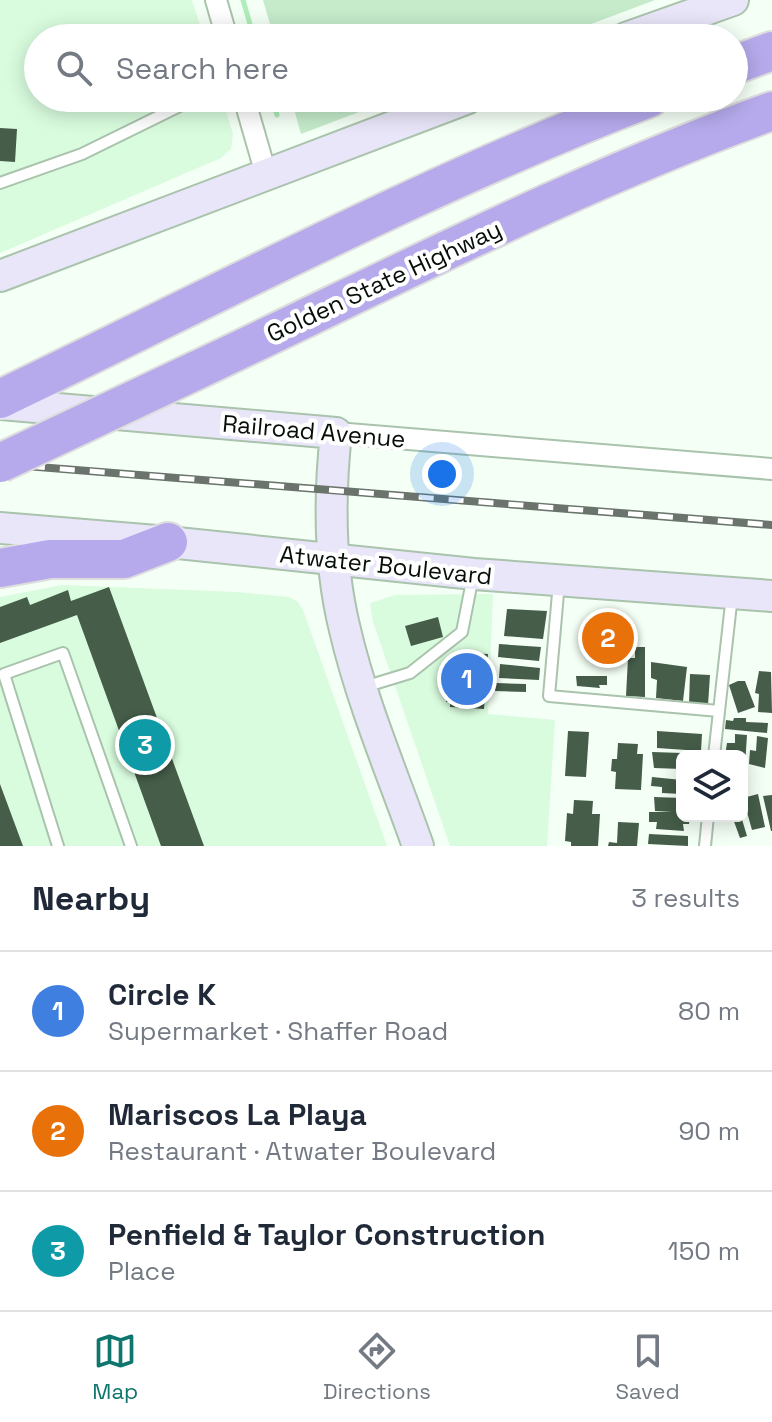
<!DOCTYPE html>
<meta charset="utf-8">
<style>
body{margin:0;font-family:"Space Grotesk",sans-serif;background:#f2f2f3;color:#1f2937}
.controls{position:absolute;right:24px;bottom:24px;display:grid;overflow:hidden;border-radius:12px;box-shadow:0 4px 20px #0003}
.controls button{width:72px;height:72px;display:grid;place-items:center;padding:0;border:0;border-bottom:2px solid #e0e1e3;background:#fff;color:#1f2937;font:40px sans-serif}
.you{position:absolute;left:442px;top:474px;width:28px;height:28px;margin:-20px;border:6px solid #fff;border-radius:50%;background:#1a73e8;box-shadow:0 0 0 12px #1a73e833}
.badge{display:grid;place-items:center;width:52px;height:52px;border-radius:50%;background:#0f766e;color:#fff;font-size:26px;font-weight:700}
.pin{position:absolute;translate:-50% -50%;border:4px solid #fff;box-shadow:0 2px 8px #0006}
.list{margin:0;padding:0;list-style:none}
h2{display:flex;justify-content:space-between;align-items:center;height:104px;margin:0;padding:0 32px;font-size:34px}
h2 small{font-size:26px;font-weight:400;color:#747a83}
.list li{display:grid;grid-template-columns:52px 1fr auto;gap:24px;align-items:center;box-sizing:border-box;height:120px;padding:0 32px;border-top:2px solid #e0e1e3}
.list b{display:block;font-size:30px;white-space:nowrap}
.list p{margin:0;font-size:26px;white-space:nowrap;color:#747a83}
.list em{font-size:26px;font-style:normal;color:#747a83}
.icon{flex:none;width:44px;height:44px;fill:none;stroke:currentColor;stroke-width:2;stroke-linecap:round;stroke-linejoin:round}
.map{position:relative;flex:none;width:772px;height:846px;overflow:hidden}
.search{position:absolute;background:#fff;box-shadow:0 4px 20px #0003;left:24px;right:24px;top:24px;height:88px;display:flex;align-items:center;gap:20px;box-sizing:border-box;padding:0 28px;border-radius:44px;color:#747a83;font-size:30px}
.sheet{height:464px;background:#fff}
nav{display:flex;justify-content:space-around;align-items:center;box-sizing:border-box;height:112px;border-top:2px solid #e0e1e3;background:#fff;font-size:22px;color:#747a83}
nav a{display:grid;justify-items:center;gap:4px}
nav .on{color:#0f766e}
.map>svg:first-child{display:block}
</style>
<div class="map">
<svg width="772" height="846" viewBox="0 0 772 846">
<rect width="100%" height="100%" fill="#f4fff5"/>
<!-- built -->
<path fill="#d9fcde" d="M0 0H192L204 38H38V98H222L233 134 231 149 221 158 0 253Z
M62 585 237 592 289 597 298 602 303 610 387 846H0V597Z
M493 594 488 714 555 720 547 846H450L373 622 370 603 395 595Z"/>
<!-- green -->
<path fill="#c5ebcb" d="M263 0H655L554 38H274Z
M291 98H396L301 134Z"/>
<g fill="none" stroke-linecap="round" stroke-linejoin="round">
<!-- stream -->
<path stroke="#afeeba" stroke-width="5" d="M243 0 254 38
M272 98 277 115"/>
</g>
<!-- building -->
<path fill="#455d49" d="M0 128 17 129 15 162 0 161Z
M109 587 204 846H161L77 615 0 643V607L27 597 30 605 68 590 71 601Z
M507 609 547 611 543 639 504 636Z
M438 617 443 637 411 646 405 626Z
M585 626 632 631 630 651 585 646Z
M499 644 541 647 539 661 498 657Z
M635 647H645V697L626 696 628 658H635Z
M455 652 488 654 484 709 450 707V702H446L450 656H454Z
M651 662 687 667 683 701 656 698 657 680 651 678Z
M500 664 540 668 539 680 499 678Z
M759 671 771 672 772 713 758 712 759 694 755 693Z
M690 674 710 675 708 705 689 704Z
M576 676H607V685H599L600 688 577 686Z
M738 681H745L755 707 738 713 729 685Z
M496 683 526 684V692L495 691Z
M734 718H746V722L768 723 767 733 725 729 726 720 733 721Z
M568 731 589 732 586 777 565 776Z
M657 731 702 734 701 751 657 748Z
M735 734 747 735 745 765H742V756H725L727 743H735Z
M757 736 768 738 765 768 749 764 750 750 756 751Z
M618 743 638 744 637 754H643L641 790 615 789 616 772 611 771 612 759H617Z
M652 752 682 753V769L654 768Z
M652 777 682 780V794L662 793V787L651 786Z
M0 784 23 846H0Z
M758 794 765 827 752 830 743 798Z
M772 795V831H771L763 796Z
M654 797 682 798V816H690L689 824H683L684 831 656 829 657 822H649V812H672L655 811Z
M574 800 593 801 592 814H600L598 846H571V842L565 841 567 813 573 814Z
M732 816H741L747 836 740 838Z
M618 822 639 823 637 846H608L609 842 617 843Z
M649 834 688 836V846L648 844Z"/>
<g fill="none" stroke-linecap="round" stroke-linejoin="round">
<defs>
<path id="lane" d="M0 183 82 154 196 98
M559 582 549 696 719 711
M364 687 410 673 462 632 473 576
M714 756 732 595
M58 846 4 674 63 653 131 846
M705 846 708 816"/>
<path id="street" d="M216 0 227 38
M244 98 266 174
M336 433 772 469"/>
<path id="secondary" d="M626 38 733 0
M0 276 468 98
M0 404 336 433C329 498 329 566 345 630 362 703 393 775 418 846
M0 528 168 542 474 574 772 596"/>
<path id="highway" d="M734 65 772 51
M195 371C386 281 574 183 772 111
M0 399C215 296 426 184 649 98
M0 568 50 559H124L168 542"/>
</defs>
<!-- lane casing -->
<use href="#lane" stroke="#a9c3ac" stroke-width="14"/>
<!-- street casing -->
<use href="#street" stroke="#a9c3ac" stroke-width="24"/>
<!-- secondary casing -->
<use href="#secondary" stroke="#a9c3ac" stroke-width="34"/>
<!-- highway casing -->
<use href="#highway" stroke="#dcdddc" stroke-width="42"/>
<!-- lane -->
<use href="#lane" stroke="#fff" stroke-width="10"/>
<!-- street -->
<use href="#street" stroke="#fff" stroke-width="20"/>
<!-- secondary -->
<use href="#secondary" stroke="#e9e6f9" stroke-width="30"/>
<!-- highway -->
<use href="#highway" stroke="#b6aaec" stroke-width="38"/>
<defs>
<path id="rail" d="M0 464 772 525"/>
</defs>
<!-- rail casing -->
<use href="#rail" stroke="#6b746c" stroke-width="8"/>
<!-- rail -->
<use href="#rail" stroke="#fff" stroke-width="5" stroke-dasharray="15" stroke-linecap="butt"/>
<defs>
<path id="highway-bridge" d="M0 463 195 371"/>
</defs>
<!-- highway-bridge casing -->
<use href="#highway-bridge" stroke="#dcdddc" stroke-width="42" stroke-linecap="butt"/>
<!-- highway-bridge -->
<use href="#highway-bridge" stroke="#b6aaec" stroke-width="38"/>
</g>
<g text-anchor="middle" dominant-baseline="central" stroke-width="8" stroke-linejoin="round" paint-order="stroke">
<!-- street labels -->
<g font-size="24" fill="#060f07" stroke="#fff">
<text transform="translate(384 281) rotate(-25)">Golden State Highway</text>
<text transform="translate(314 431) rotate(5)">Railroad Avenue</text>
<text transform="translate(386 565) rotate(6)">Atwater Boulevard</text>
</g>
</g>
</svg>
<div class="controls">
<button><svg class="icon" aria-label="layers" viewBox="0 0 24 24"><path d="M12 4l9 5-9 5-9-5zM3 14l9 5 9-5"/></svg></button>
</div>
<div class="you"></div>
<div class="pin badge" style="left:467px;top:679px;background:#3f7fe0">1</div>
<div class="pin badge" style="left:608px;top:638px;background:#e8710a">2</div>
<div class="pin badge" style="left:145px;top:745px;background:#0f9aa8">3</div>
<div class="search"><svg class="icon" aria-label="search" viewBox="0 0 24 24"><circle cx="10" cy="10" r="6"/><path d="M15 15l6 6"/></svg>Search here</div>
</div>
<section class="sheet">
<h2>Nearby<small>3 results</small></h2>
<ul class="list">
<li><span class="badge" style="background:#3f7fe0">1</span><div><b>Circle K</b><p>Supermarket · Shaffer Road</p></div><em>80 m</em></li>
<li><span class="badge" style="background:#e8710a">2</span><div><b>Mariscos La Playa</b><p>Restaurant · Atwater Boulevard</p></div><em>90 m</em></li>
<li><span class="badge" style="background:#0f9aa8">3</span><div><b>Penfield &amp; Taylor Construction</b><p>Place</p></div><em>150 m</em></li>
</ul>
</section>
<nav>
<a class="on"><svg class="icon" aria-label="map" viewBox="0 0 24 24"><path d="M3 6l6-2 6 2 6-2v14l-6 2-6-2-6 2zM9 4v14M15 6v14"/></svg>Map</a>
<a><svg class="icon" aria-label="directions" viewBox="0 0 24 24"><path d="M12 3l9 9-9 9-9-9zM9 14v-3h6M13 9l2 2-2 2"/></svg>Directions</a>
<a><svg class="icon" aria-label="saved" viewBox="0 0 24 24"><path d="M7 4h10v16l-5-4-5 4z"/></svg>Saved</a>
</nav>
